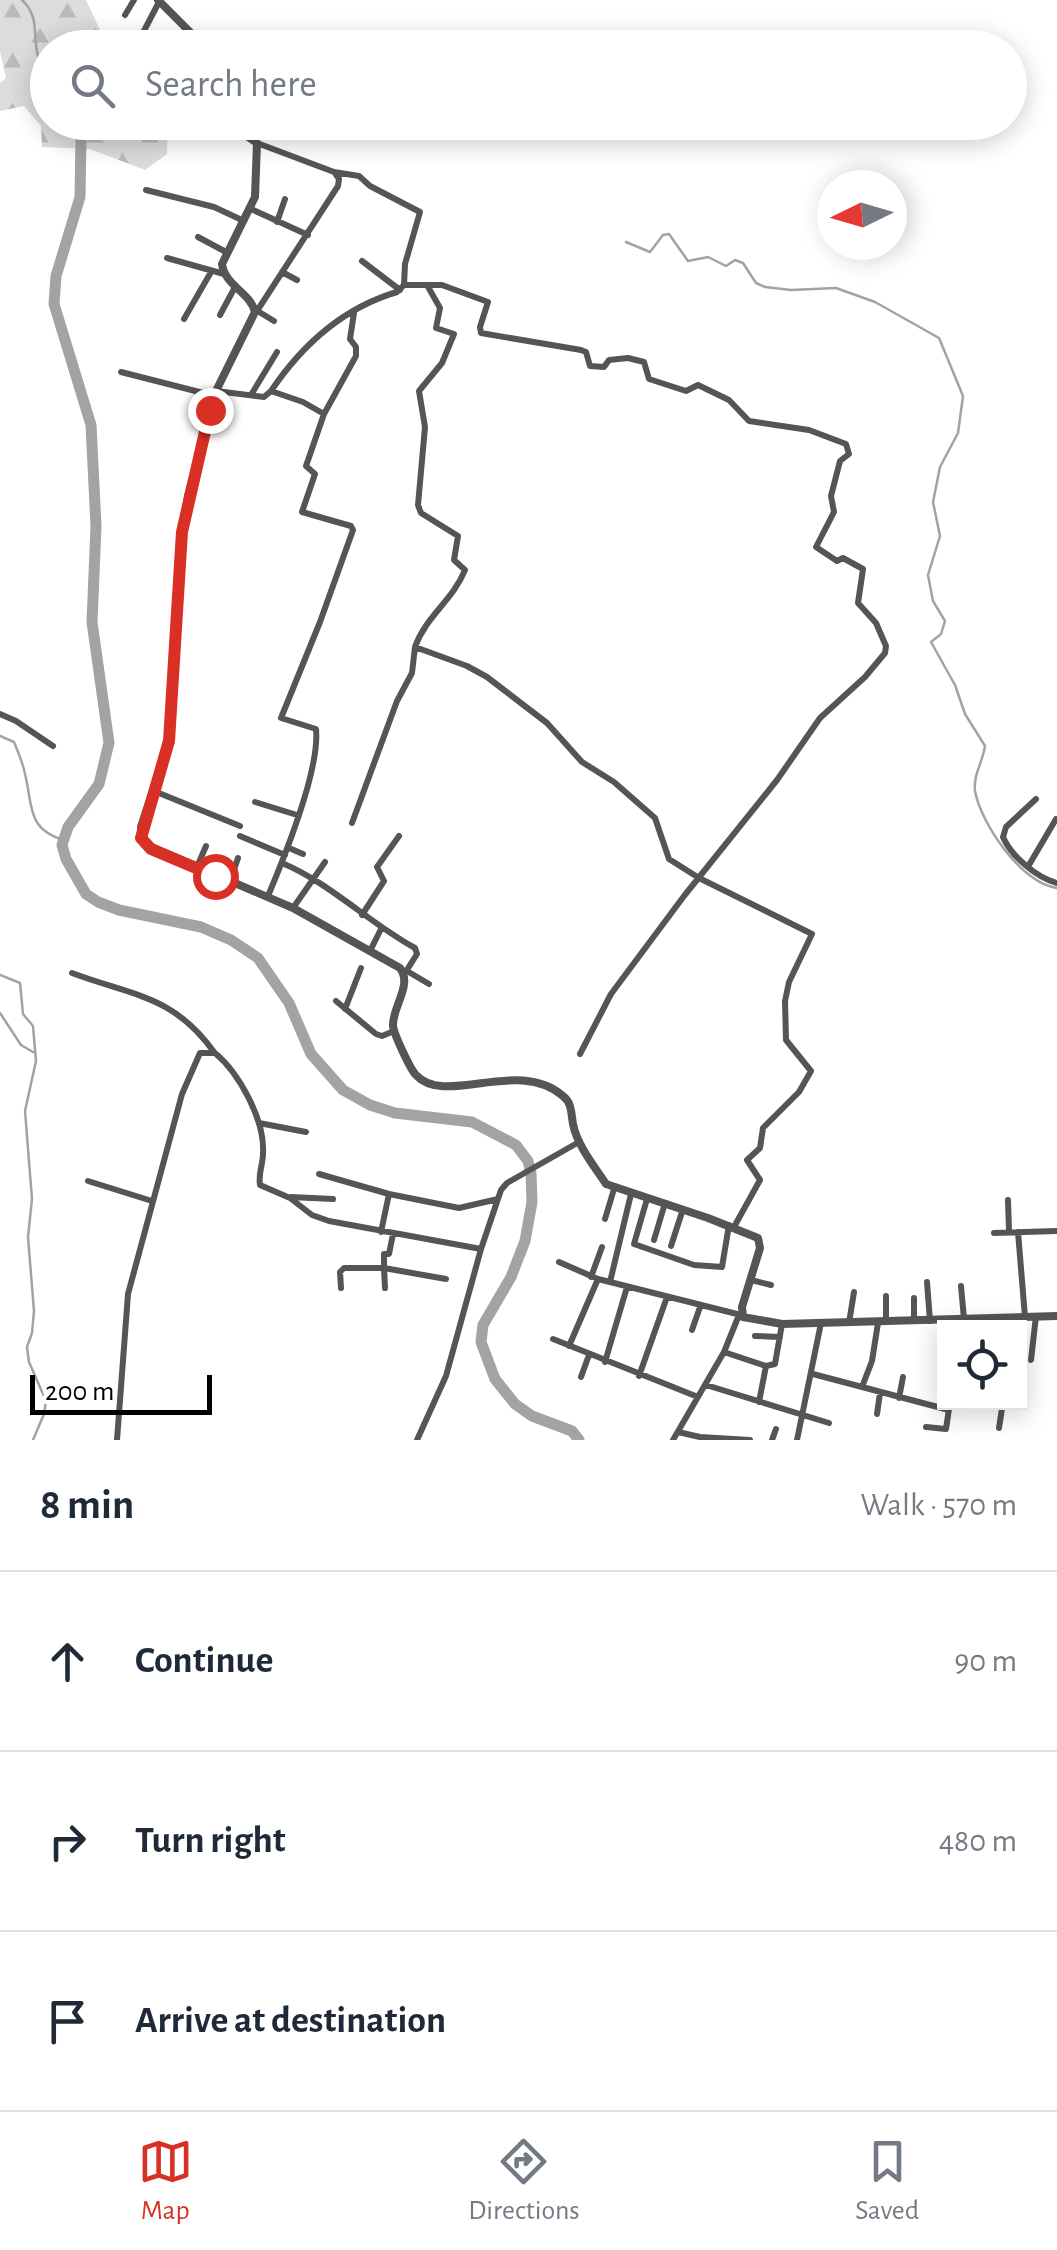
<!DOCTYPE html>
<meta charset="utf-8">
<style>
body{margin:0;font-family:"Alegreya Sans",sans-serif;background:#f6f6f7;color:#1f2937}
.controls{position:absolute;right:30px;bottom:30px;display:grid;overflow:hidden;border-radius:0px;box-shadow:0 5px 25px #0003}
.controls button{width:90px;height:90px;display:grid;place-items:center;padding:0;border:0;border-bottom:2px solid #e0e1e3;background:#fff;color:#1f2937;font:50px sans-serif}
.compass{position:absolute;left:817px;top:170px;width:90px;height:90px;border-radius:50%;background:#fff;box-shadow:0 5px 25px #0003;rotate:265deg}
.scale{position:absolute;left:30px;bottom:25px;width:182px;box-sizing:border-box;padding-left:10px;border:5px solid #000;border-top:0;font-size:28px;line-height:35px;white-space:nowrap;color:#000;-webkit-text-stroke:8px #fff;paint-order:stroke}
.stop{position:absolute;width:30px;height:30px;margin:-22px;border:8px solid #d93025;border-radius:50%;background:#fff}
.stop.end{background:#d93025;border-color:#fff;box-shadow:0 2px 10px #0008}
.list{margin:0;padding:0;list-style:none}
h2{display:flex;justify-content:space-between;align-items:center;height:130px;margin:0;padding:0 40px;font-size:42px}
h2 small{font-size:32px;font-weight:400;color:#747a83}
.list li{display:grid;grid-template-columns:65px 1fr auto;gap:30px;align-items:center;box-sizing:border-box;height:180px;padding:0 40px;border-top:2px solid #e0e1e3}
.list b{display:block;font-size:38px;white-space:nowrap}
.list em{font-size:32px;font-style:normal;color:#747a83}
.icon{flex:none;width:55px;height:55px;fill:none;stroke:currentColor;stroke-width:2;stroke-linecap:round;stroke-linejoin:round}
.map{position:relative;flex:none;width:1057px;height:1440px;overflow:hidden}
.search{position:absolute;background:#fff;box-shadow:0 5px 25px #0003;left:30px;right:30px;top:30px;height:110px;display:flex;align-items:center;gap:25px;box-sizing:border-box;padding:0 35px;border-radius:55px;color:#747a83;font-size:38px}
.sheet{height:670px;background:#fff}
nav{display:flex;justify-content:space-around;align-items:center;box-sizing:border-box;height:140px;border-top:2px solid #e0e1e3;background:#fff;font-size:28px;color:#747a83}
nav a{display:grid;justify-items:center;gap:5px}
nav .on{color:#d93025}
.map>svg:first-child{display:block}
</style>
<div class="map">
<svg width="1057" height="1440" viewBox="0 0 1057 1440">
<defs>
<pattern id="forest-firs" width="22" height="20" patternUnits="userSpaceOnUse" patternTransform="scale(2.5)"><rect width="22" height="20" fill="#dcdcdc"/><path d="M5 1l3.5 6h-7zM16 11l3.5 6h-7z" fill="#bbb"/></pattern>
</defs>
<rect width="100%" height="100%" fill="#fff"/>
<!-- forest -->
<path fill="url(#forest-firs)" d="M0 0H86L101 32 92 47 48 48V122L168 123 167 154 145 170 90 149 42 147 41 126 24 106 0 111V83L6 78 0 51Z"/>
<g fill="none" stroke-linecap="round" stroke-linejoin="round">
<!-- stream -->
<path stroke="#a3a3a3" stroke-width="2.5" d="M22 0C46 22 25 50 48 72
M626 242 650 252 663 235 669 234 688 261 708 257 726 266 735 260 743 263 756 283 765 287 791 290 836 288 875 302 939 338 963 396 958 433 940 467 933 502 940 536 928 575 933 601 945 621 941 634 931 642 955 685 965 714 985 746C983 761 973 775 975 791 981 824 1022 884 1057 888
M0 736 14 742C18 752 23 763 25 774 33 805 26 829 64 840
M0 975 20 983 23 1014 33 1026 36 1061 25 1111 32 1199 28 1237 34 1311 32 1333 27 1347 29 1362 46 1401 44 1414 33 1440
M0 1013 21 1045 33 1052"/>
<!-- river -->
<path stroke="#a3a3a3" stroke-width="11" d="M78 122 81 137 80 197 56 276 54 304 91 425 96 526 92 622 109 743 99 784 68 827 62 845 66 859 86 894 98 902 119 910 201 927 231 940 258 958 289 1003 311 1054 343 1090 370 1105 395 1113 472 1122 516 1145 528 1161 531 1173 532 1202 525 1241 511 1277 483 1325 481 1342 495 1379 515 1404 532 1416 572 1431 579 1440"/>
<!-- minor -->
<path stroke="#555" stroke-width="6" d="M125 15 134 0
M135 48 159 2
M257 143 334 172 359 176 370 186 420 212 405 264 404 285
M146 190 214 207 244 221
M251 209 308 235
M277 222 285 199
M198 237 226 252
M167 258 224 274
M362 261 400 290
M282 272 297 280
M427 285 440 308 436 328 454 334 442 363 419 391 425 427 418 505 421 513 458 536 454 560 465 570C453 600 426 616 415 647L467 666 487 677 547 723 582 762 614 782 655 818 669 859 699 878 812 934 789 982 785 1001 786 1040 811 1071 799 1092 763 1128 760 1148 747 1160 760 1180 734 1227
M256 310 274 321
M257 311 338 186 339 179 335 173
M220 315 235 287
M184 319 211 272
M121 372 215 396
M216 391 264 397 271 391 303 402 324 414
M271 391C302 345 343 308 397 292L404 285H442L488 302 480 327 481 333 581 350 586 352 590 366 604 367 609 360 628 358 644 362 649 379 686 391 698 385 729 400 749 421 809 430 846 444 849 454 840 461 831 496 834 512 816 547 837 561 843 558 863 569 858 603 876 623 886 646 885 653 865 677 820 718 777 780 684 896 611 994 580 1054
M251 395 277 352
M0 714 16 721 53 746
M154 791 240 826
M1036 799 1006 827 1003 837C1011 856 1037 878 1057 883
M255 802 297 815
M352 823 397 701 412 673 415 647
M240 836 285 855
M289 848 303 854
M282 863C330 883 369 923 415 948L417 954 405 973
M1029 865 1056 819
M197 867 206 846
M230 881 238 858
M268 896C284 858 320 769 316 729L281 718 320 622 353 530 351 526 302 512 315 474 306 466 324 414 356 356V347L350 339 354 313
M293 908 325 862
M362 915 384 881 377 867 399 836
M370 951 381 929
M407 971 429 984
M72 973C133 996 173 995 214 1052
M336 1001 376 1034 382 1036 394 1031
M345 1009 361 968
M259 1123 306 1132
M319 1174 389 1194 459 1208 498 1199
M88 1181 152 1201
M291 1197 333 1199
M647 1199 634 1244 694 1265 722 1267 729 1225
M1008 1200 1009 1231
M605 1219 614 1189
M381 1232 389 1194
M1018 1232 1025 1317
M994 1233 1057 1231
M393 1234 389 1254H384V1268L446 1279
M654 1240 665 1203
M671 1246 683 1209
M559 1262 598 1279 741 1315
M591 1277 602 1247
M751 1280 771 1285
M610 1282 631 1194
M927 1282 930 1321
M961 1286 964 1319
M341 1288 340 1272 344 1268H384L385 1288
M886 1321V1296
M914 1321V1298
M849 1323 854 1292
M1015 1328 1017 1317
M692 1330 700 1307
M755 1336 780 1337
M553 1339 698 1397
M569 1346 598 1279
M724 1352 766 1366 759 1402
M1031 1360 1036 1316
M605 1362 627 1287
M766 1366 775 1364 782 1324
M813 1374 949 1410
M639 1376 667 1297
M581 1377 589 1355
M706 1385 829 1423
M862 1387 872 1361 878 1323
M899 1398 903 1377
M877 1414 880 1393
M926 1427 946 1429 950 1402
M999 1428 1003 1402
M678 1432 700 1437 750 1440
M117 1440 128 1294 182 1094 200 1053H215C239 1073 265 1120 263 1153 263 1165 258 1173 260 1185L290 1198 312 1215 329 1221 481 1249 501 1190 507 1183 579 1142
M417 1440 446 1376 481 1249
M673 1440 724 1352 739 1315
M772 1440 776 1429
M797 1440 821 1323"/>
<!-- tertiary -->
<path stroke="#555" stroke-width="8" d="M158 0 206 48
M226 122 257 143 255 197 222 264C225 286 250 292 255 312L216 391 188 496 182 532 169 741 141 827 144 844 293 908 400 968C413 985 392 1007 393 1026 394 1034 410 1069 416 1075 445 1107 518 1057 563 1096 572 1103 571 1113 573 1124 577 1145 594 1166 606 1184L708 1218 758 1238 760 1248 742 1307 743 1317 782 1324 1057 1316"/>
</g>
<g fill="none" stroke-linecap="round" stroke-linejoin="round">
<!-- route -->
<path stroke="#d93025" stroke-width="12" d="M210 410 182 532 169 741 141 838 151 849 215 876"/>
</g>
</svg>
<div class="controls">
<button><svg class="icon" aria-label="locate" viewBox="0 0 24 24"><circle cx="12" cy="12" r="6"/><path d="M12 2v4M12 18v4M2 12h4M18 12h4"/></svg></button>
</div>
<svg class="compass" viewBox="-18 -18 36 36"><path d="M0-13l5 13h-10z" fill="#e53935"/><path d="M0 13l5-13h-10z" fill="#747a83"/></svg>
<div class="scale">200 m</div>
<div class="stop" style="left:215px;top:876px"></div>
<div class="stop end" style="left:210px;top:410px"></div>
<div class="search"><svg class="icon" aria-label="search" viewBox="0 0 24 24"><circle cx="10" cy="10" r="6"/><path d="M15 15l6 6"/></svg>Search here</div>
</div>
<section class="sheet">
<h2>8 min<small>Walk · 570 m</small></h2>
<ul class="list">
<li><svg class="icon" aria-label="ahead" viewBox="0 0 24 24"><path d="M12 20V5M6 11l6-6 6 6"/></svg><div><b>Continue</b></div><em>90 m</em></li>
<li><svg class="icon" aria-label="right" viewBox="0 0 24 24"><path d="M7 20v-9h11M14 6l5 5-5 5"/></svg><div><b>Turn right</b></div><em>480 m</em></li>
<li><svg class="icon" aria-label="arrive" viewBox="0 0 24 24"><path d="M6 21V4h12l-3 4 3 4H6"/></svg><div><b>Arrive at destination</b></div></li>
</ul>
</section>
<nav>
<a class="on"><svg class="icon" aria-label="map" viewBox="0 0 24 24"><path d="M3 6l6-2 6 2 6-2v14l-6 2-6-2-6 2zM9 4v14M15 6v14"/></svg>Map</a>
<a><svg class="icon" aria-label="directions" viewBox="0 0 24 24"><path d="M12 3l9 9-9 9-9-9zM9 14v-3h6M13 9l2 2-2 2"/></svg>Directions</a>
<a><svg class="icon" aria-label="saved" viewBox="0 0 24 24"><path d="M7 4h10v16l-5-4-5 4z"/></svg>Saved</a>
</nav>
